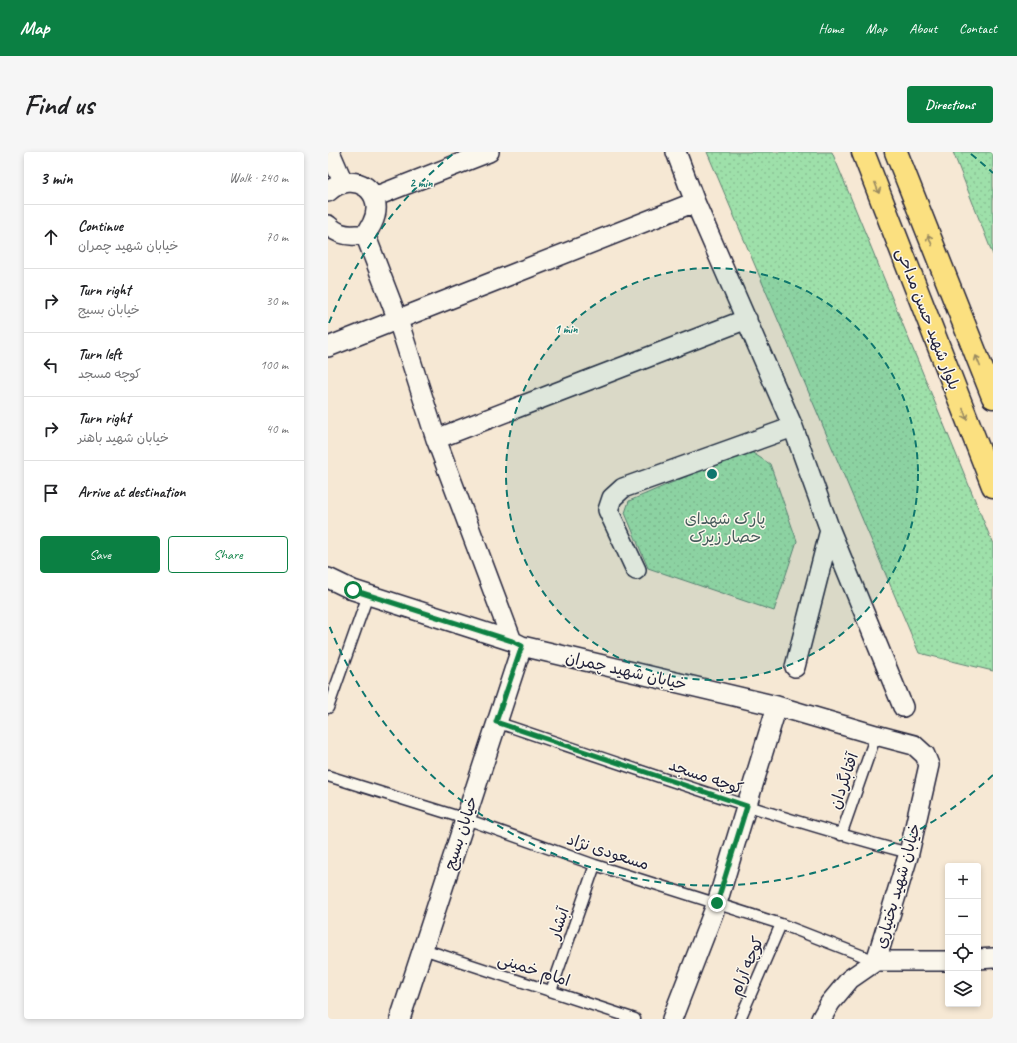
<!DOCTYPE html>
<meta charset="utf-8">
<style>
body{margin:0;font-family:Caveat,"Playpen Sans Arabic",sans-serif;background:#f6f6f6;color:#202124}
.controls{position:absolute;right:12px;bottom:12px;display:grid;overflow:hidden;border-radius:4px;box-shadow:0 2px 6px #0003}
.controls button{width:36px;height:36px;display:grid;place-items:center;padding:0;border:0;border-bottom:1px solid #e0e0e0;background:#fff;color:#202124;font:20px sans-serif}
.stop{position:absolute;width:12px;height:12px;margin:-9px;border:3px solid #0b8043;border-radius:50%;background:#fff}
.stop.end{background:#0b8043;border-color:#fff;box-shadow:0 1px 4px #0008}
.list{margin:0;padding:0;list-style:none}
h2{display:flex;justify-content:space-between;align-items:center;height:52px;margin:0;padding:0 16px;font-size:17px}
h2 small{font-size:13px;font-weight:400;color:#757577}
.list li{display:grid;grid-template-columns:26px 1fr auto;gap:12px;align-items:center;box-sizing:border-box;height:64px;padding:0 16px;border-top:1px solid #e0e0e0}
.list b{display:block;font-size:15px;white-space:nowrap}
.list p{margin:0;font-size:13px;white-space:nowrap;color:#757577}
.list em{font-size:13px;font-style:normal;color:#757577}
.actions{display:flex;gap:8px;padding:12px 16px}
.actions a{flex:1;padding:9px 0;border:1px solid #0b8043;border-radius:4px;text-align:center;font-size:14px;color:#0b8043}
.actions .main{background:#0b8043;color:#fff}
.icon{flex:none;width:22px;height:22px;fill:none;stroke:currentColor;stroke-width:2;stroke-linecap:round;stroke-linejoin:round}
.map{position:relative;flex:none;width:665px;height:867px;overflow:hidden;border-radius:4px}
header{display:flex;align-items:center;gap:24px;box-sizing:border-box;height:56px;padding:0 20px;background:#0b8043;color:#fff}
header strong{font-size:19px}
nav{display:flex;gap:22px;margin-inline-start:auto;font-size:14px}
.intro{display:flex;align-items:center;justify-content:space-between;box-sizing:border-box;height:96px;padding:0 24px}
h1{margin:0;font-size:28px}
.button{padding:10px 18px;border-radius:4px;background:#0b8043;color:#fff;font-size:14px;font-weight:700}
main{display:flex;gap:24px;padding:0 24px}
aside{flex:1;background:#fff;border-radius:4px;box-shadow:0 2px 6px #0003}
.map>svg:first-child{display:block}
</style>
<header>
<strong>Map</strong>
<nav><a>Home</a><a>Map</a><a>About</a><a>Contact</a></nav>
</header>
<div class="intro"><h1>Find us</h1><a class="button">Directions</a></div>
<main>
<aside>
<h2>3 min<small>Walk · 240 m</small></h2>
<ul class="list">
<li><svg class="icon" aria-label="ahead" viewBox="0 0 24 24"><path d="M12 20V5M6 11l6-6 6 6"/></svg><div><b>Continue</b><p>خیابان شهید چمران</p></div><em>70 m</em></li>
<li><svg class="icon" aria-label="right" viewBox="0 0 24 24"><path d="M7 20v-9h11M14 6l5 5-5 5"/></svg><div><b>Turn right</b><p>خیابان بسیج</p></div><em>30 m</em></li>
<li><svg class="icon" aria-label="left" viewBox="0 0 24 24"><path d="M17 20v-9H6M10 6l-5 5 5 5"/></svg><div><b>Turn left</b><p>کوچه مسجد</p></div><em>100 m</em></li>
<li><svg class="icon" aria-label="right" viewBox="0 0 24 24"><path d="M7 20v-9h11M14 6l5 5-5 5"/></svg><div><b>Turn right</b><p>خیابان شهید باهنر</p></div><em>40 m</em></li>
<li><svg class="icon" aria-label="arrive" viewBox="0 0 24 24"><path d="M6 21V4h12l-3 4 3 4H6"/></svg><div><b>Arrive at destination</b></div></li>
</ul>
<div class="actions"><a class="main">Save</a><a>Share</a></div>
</aside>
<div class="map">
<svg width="665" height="867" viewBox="0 0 665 867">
<defs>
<pattern id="park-dots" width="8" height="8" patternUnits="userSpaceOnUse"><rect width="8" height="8" fill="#9ee0aa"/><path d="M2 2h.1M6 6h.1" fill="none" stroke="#88c093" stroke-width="1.8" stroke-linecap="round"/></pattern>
</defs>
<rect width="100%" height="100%" fill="#f6e8d4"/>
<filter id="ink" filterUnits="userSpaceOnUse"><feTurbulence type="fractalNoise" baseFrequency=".025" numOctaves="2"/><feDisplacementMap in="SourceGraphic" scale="8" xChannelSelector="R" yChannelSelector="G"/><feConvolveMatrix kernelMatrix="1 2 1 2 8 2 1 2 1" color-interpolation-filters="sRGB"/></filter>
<g filter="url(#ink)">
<!-- park -->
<path fill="url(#park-dots)" stroke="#608172" d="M379 0H504L665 392V519L591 501Z
M625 0H665V103Z
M420 298 442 312 469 389 446 459 320 416 297 361 301 349Z"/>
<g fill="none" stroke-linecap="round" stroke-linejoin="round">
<defs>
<path id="service" d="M0 556 40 443
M168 570C305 616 441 664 581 701
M0 624 138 667 267 713 453 772 548 809
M513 683 548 583
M95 797 307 867
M223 839 267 713
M412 867 453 772"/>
<path id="minor" d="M2 0 15 30
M348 0 367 50 465 275 502 378 467 515
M0 40C26 16 60 40 44 72 42 75 40 80 37 82 35 83 30 83 28 83 16 84 8 81 0 73
M46 45 161 0
M37 82 70 168 108 287 184 489
M0 195 367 50
M108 287 419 167
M502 378 575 555
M308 418 280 358 284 346 295 336 465 275
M0 426 25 438 184 489 194 494 449 554 548 583 586 593 597 603 601 613 581 701 548 809 522 827 502 851 493 867
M650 807 665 806
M548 809H620
M72 867 194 494
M344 867 389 751 449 554"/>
<path id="primary" d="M535 0 665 334
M568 0 665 245"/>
</defs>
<!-- service casing -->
<use href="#service" stroke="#22223b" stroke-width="13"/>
<!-- minor casing -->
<use href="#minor" stroke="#22223b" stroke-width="22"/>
<!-- primary casing -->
<use href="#primary" stroke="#22223b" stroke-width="25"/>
<!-- service -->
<use href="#service" stroke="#fbf7ec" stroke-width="10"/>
<!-- minor -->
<use href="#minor" stroke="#fbf7ec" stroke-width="19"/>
<!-- primary -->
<use href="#primary" stroke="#fbe080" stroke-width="22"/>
</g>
<!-- one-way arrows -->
<defs><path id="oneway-shaft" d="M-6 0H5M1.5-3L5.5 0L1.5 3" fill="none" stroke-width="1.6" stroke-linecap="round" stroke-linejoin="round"/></defs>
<g stroke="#998a61">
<use href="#oneway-shaft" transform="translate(549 36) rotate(69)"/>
<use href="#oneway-shaft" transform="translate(602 88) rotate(-111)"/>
<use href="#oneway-shaft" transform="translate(650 209) rotate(-112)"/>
<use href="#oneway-shaft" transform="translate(637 262) rotate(69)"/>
</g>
</g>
<g fill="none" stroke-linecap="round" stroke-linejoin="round" filter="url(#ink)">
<!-- route -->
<path stroke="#0b8043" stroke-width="5" d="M25 438 184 489 194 494 168 570 419 654 389 751"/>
</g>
<!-- distance rings -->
<circle cx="384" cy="322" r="206" fill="#0f766e" fill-opacity=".12"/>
<g fill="none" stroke="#0f766e" stroke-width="2" stroke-dasharray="7 5">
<circle cx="384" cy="322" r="206"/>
<path d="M665 623A412 412 0 0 1 1 473M1 171A412 412 0 0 1 125 2M643 2A412 412 0 0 1 665 21"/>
</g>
<g text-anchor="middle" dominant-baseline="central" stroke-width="3" stroke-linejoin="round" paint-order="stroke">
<!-- street labels -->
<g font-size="16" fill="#22223b" stroke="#fbf7ec">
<text transform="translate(600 167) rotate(69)">بلوار شهید حسن مداحی</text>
<text transform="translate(298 519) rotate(13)">خیابان شهید چمران</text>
<text transform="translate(378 625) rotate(19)">کوچه مسجد</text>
<text transform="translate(516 629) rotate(-71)">آفتابگردان</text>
<text transform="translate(133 681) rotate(-72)">خیابان بسیج</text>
<text transform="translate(280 700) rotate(18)">مسعودی نژاد</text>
<text transform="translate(570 734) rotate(-74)">خیابان شهید بختیاری</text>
<text transform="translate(231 771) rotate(-71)">آبشار</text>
<text transform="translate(419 814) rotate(-67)">کوچه آرام</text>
<text transform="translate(206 818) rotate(18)">امام خمینی</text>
</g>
<!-- park labels -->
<g font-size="16" fill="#475b5c" stroke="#fbf7ec">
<text x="397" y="367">پارک شهدای<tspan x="397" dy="18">حصار زیرک</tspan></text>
</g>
</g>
<circle cx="384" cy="322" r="6" fill="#0f766e" stroke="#fbf7ec" stroke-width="2"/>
<g font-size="12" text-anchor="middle" font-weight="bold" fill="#0f766e" stroke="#fbf7ec" stroke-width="3" stroke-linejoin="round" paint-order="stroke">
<text x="93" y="35">2 min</text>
<text x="238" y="181">1 min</text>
</g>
</svg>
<div class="controls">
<button>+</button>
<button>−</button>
<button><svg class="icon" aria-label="locate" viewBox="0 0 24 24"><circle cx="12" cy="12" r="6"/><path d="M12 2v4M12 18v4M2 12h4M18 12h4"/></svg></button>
<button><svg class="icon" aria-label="layers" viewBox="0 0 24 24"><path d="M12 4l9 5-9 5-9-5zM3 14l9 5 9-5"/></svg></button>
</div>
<div class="stop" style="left:25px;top:438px"></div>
<div class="stop end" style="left:389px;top:751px"></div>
</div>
</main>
